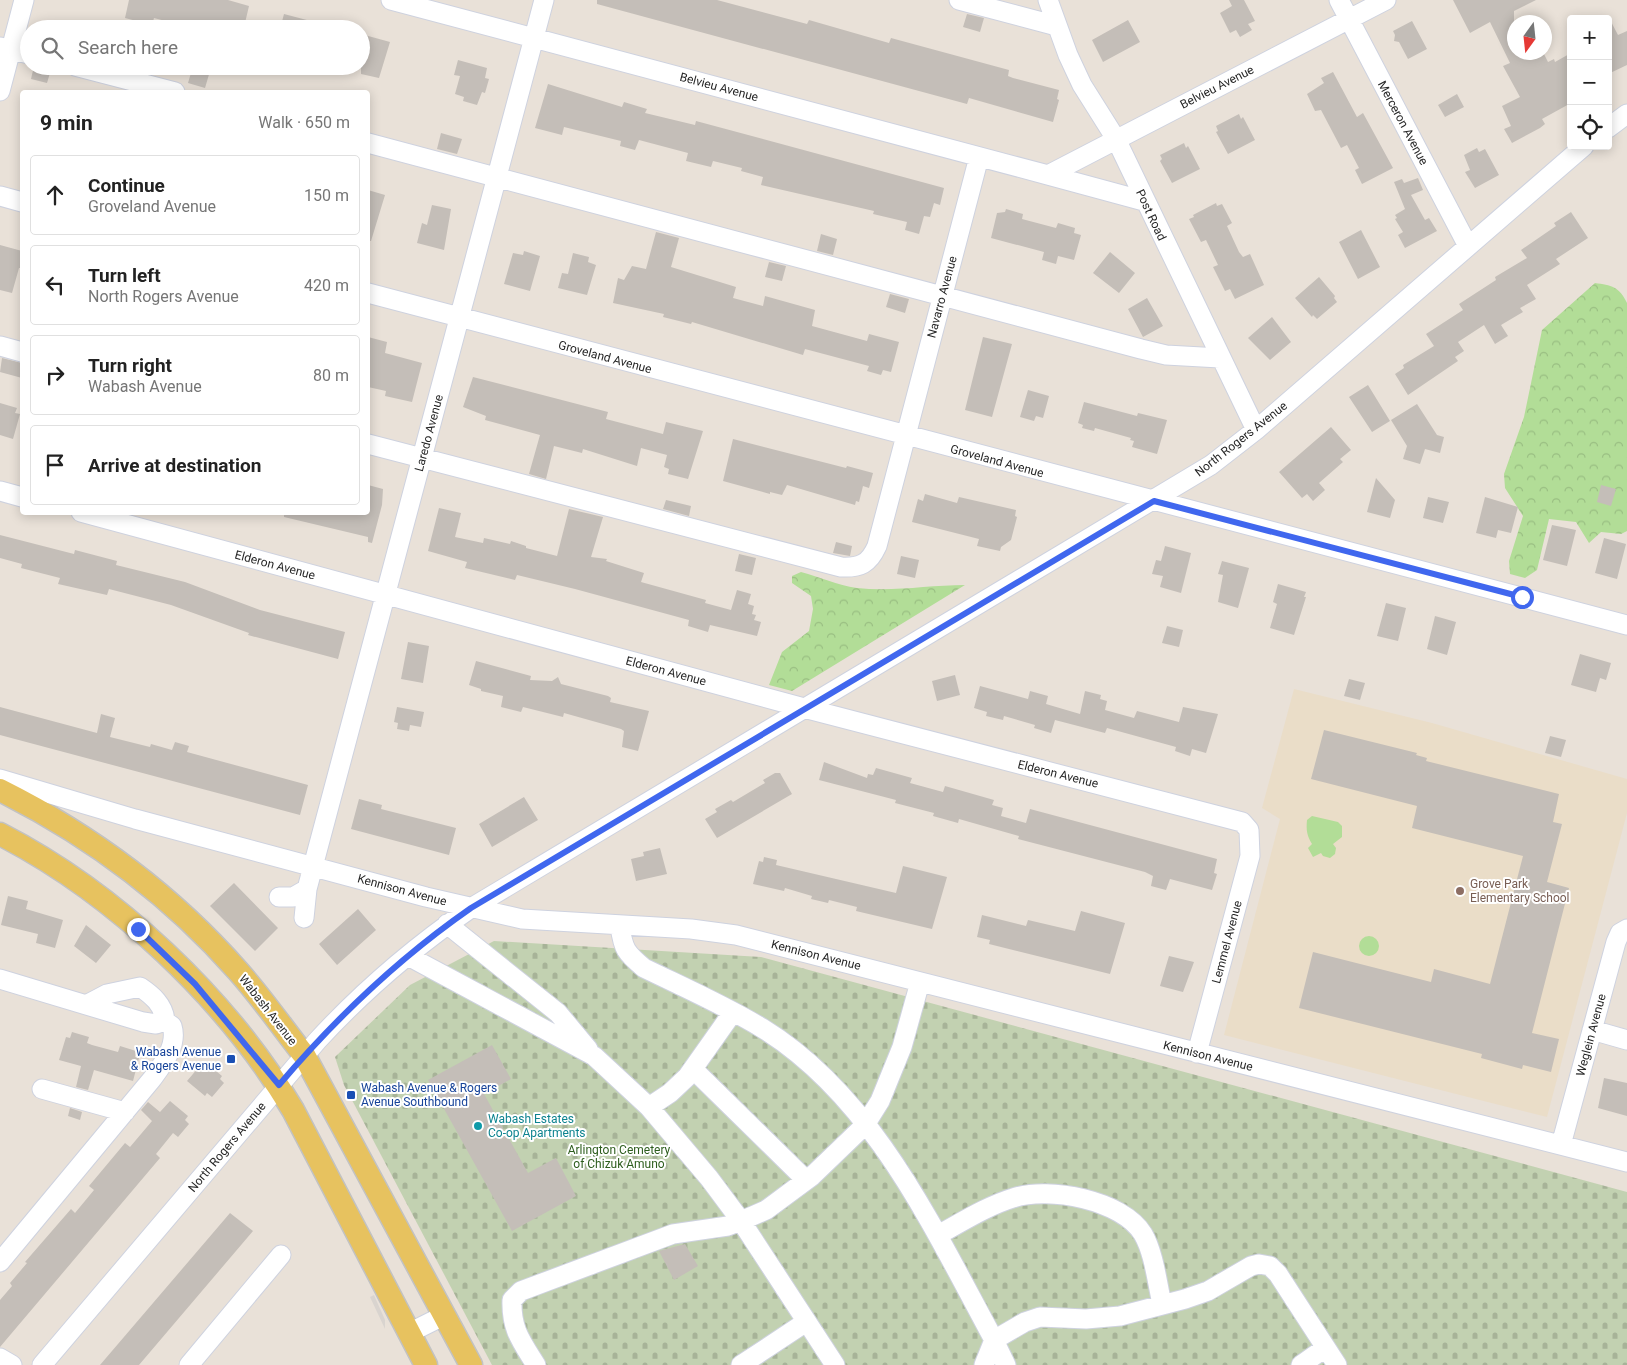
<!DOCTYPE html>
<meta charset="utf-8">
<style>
body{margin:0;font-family:Roboto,sans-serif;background:#f2f2f2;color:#222}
.controls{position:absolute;right:15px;top:15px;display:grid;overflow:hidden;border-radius:5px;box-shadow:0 2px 12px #0003}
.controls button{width:45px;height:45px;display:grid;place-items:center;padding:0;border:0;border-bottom:1px solid #e0e0e0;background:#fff;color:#222;font:25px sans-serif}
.compass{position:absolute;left:1507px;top:15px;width:45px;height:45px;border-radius:50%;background:#fff;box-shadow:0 2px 12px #0003;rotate:195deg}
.stop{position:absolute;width:15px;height:15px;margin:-11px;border:4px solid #4067ee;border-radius:50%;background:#fff}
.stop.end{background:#4067ee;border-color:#fff;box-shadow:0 1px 5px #0008}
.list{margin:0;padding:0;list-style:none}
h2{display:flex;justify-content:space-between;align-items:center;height:65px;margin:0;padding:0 20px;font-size:21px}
h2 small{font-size:16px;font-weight:400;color:#767676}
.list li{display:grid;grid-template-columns:32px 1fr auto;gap:15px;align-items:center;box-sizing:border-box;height:80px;margin:0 10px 10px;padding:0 10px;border:1px solid #e0e0e0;border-radius:5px}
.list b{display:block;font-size:19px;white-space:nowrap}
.list p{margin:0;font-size:16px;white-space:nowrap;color:#767676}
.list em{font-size:16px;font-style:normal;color:#767676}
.icon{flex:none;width:28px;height:28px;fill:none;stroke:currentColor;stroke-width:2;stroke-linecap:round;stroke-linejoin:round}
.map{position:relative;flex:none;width:1627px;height:1365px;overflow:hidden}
.search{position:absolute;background:#fff;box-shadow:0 2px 12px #0003;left:20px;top:20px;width:350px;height:55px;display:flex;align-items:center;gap:12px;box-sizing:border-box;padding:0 18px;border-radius:28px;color:#767676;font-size:19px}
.panel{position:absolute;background:#fff;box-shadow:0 2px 12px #0003;left:20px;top:90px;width:350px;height:425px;border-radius:5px}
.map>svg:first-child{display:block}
</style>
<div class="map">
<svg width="1627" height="1365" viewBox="0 0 1627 1365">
<defs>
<pattern id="forest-crowns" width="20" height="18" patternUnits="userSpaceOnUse" patternTransform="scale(1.25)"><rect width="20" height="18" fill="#b2dd97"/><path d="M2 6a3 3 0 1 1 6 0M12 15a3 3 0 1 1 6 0" fill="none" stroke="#99be82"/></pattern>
<pattern id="cemetery-stones" width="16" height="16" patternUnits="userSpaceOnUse" patternTransform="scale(1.25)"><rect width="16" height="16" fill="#c2d1b1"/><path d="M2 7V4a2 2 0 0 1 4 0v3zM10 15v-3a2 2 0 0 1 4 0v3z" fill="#a7b398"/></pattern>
</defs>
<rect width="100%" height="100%" fill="#e9e1d8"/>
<!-- education -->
<path fill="#eaddc8" d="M1294 689 1432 723 1627 779V813L1547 1117 1224 1035 1280 819 1262 808Z"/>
<!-- forest -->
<path fill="url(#forest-crowns)" d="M1595 283C1611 285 1620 287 1627 303V531L1621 534 1601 532 1589 543 1576 522 1549 519 1537 570 1525 578 1510 574 1509 561 1523 516 1505 488 1504 474 1524 417 1542 330Z
M801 572C820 577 837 585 857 588 893 592 929 585 965 585L792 691 769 685 782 652 809 631 813 609 811 596 792 583V576Z"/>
<!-- cemetery -->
<path fill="url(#cemetery-stones)" d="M494 941 761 957 1627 1192V1365H492L344 1085 335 1057 410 985Z"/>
<!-- park -->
<path fill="#b2dd97" d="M1312 816 1338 822 1342 826V837L1333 844 1336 848 1335 854 1330 858 1323 856 1321 853 1313 857 1308 848 1312 844C1307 836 1306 830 1307 820Z
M1359 946a10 10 0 1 1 20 0a10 10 0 1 1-20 0Z"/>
<!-- plaza -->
<path fill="#d9d4cf" d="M374 1295 385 1320V1329L370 1297Z"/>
<!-- building -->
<path fill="#c4beb8" d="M129 0H228L249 6 245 23 238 21 236 29H196L154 18 152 25 125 18Z
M597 0H717L807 24 809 20 889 43 891 38 1009 70 1008 76 1013 78 1059 90 1057 99 1059 100 1053 122 969 98 967 104 597 4Z
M1229 0H1244L1255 21 1248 24 1252 30 1240 37 1236 30 1230 33 1220 13 1232 6Z
M1453 0H1536L1514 11V52H1543L1548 62 1554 59 1555 62 1571 53V103L1542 119 1545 124 1540 128 1512 143 1504 129 1511 126 1502 106 1520 97 1503 66 1510 63 1490 22 1470 33Z
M284 14 322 24 321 29H280Z
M967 14 984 18 980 32 963 27Z
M1608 16 1618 35 1627 31V65L1608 74Z
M1128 20 1140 42 1103 62 1092 40Z
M1412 21 1427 49 1408 59 1399 42 1394 41 1395 35 1393 31Z
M361 34 390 42 379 78 361 74Z
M458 60 487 68 485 78 489 79 485 93 482 92 477 105 463 101 464 97 455 94 460 76 454 75Z
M34 66H52L47 83 31 79Z
M193 66 210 71 205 88 188 83Z
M1333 72 1357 117 1363 113 1393 168 1362 184 1355 170 1359 168 1347 145 1341 148 1321 110 1315 111 1307 94 1324 83 1321 78Z
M548 84 622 107 624 102 647 109 645 113 695 125 696 121 944 188 940 205 934 203 930 217 924 216 919 234 905 230 907 222 873 214 874 211 761 185 763 177 741 171 742 168 713 161 711 167 686 161 688 153 639 140 635 150 620 146 621 141 564 127 562 135 535 128Z
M1457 94 1464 107 1445 117 1438 105Z
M1239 114 1241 119 1243 117 1255 140 1228 154 1216 132 1218 131 1216 126Z
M441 133 462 139 457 154 437 149Z
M1184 143 1186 148 1188 146 1200 169 1172 183 1160 161 1162 159 1160 155Z
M1477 148 1479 152 1485 149 1499 175 1475 188 1465 172 1470 170 1464 155Z
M1418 178 1423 190 1411 195 1425 220 1429 218 1437 231 1405 248 1398 235 1403 232 1395 219 1397 218 1395 215 1405 209 1394 182 1402 179 1404 183Z
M368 190 385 195 371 241H368Z
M1216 203 1217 206 1222 204 1232 223 1227 226 1239 252 1243 257 1250 254 1264 285 1235 299 1230 289 1225 291 1213 267 1218 265 1206 240 1201 242 1189 219 1194 217 1193 215Z
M432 205 451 209 444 250 417 243 422 223 427 225Z
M1006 209 1023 214 1022 219 1056 228 1058 223 1075 228 1074 233 1081 235 1074 260 1058 256 1056 264 1042 260 1044 252 991 238 997 213 1005 212Z
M1571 212 1588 238 1556 259 1560 264 1527 285 1536 299 1520 308 1523 312 1501 325 1508 336 1495 344 1484 325 1458 342 1464 351 1455 357 1458 361 1408 395 1395 374 1404 368 1403 365 1434 346 1426 334 1463 310 1459 304 1496 280 1495 277 1527 258 1521 250 1556 226 1554 223Z
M1361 230 1380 267 1358 279 1339 242Z
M656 232 679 238 671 267 736 287 733 298 763 306 765 296 815 310 812 326 867 341 869 334 899 342 891 372 883 370 881 375 867 371 869 366 805 349 803 355 692 322 691 324 663 317 664 314 613 303 618 278 624 280 632 266 646 269Z
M821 234 837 239 833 255 817 251Z
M0 245 22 251V268H19L12 293 0 290Z
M524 251 540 256 530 291 504 284 513 253 523 255Z
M1110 252 1135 273 1119 293 1093 273Z
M573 253 589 257 588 262 596 265 587 295 558 288 562 273 568 274Z
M769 262 786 266 782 281 765 277Z
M1319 277 1335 296 1334 298 1337 302 1317 319 1313 315 1312 317 1295 298Z
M890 294 909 299 905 313 886 307Z
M1147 298 1163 326 1143 337 1128 309Z
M1272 317 1291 342 1270 360 1248 338Z
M368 337 387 342 385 353 422 363 412 402 385 396 386 391 368 387Z
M983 337 1012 344 992 417 965 410Z
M2 358 22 363V378L0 372Z
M473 377 608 412 606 419 663 434 666 422 703 431 688 479 668 474 669 469 664 467 667 455 641 448 637 466 583 449 582 453 554 446 546 479 529 474 540 435 485 420 486 416 463 407Z
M1368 385 1390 421 1372 432 1349 397Z
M1028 390 1049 396 1043 418 1036 416 1034 421 1020 417Z
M1084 402 1137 416 1138 413 1167 420 1157 454 1132 447 1134 441 1130 440 1131 438 1095 428 1094 431 1082 428 1083 425 1078 423Z
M0 403 17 408 15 413 20 414 13 439 0 435Z
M1417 404 1437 435 1444 437 1440 453 1425 449 1420 464 1403 459 1407 446 1391 420Z
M1331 427 1351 450 1340 459 1343 462 1319 483 1325 490 1313 501 1307 494 1302 498 1279 472Z
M733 439 846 468 847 466 873 473 869 488 863 486 859 502 856 501 855 505 787 485 782 495 770 492V494L723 481Z
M1376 478 1395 500 1390 518 1367 512Z
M368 485 383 489 382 505 372 543 368 542V537L284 517V512H368Z
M1601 485 1616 489 1611 506 1597 502Z
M925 494 957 503 959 497 1016 510 1015 516 1017 517 1011 540 1001 547 1000 551 977 546 979 539 912 522 918 499 923 501Z
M1428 497 1449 502 1443 523 1423 518Z
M1485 497 1518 507 1511 533 1498 530 1496 538 1476 533Z
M666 500 691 506 689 516 663 509Z
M439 508 461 513 455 537 483 543 484 538 510 544 511 541 526 546V548L557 556 569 509 603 517 591 557 607 559 606 561 644 573 641 582 706 600 705 603 731 610 737 590 751 594 748 604 754 606 752 614 756 615 754 620 761 622 757 636 710 625 708 632 688 626 689 620 575 589 517 575 515 580 465 568 467 562 428 551Z
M1552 525 1576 530 1567 566 1543 560Z
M0 535 74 554 75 550 117 561 116 565 185 582 260 610 345 632 338 659 248 635 249 633 171 605 109 589 107 595 58 584 60 578 21 568 22 564 0 558Z
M1604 538 1626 544 1617 579 1595 573Z
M836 542 852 546 850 556 833 553Z
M1165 546 1191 553 1181 593 1160 587 1163 576 1152 574 1156 560 1161 561Z
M739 554 756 558 752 575 735 571Z
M901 556 919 560 915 578 897 574Z
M1222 561 1249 568 1238 608 1218 602 1223 575 1218 574Z
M1278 584 1306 592 1304 597H1306L1294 635 1270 628 1277 604 1273 602Z
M1386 603 1406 608 1398 641 1377 636Z
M1435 616 1456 622 1447 655 1427 649Z
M1167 626 1183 630 1179 647 1162 643Z
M408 642 429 646 423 683 401 679Z
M1580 654 1611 663 1606 680 1600 678 1596 692 1571 685Z
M476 661 531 676 530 680 552 681 558 677 561 684 608 696 611 698 610 702 649 711 638 751 622 747 624 731 621 729 564 713 563 717 523 707 521 712 501 707 503 696 481 691V689L469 685Z
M955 675 960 695 937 701 932 681Z
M1349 679 1365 683 1360 700 1344 696Z
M980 686 1028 699 1030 691 1048 696 1046 704 1080 714 1085 691 1101 695 1100 699 1107 701 1105 710 1134 718 1137 711 1179 722 1183 707 1218 714 1206 753 1192 749 1190 756 1175 751 1176 747 1107 728 1105 733 1055 720 1051 733 1034 728 1035 725 1004 716 1003 720 986 716 987 712 974 708Z
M0 707 97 733 101 714 115 718 110 737 150 747 151 744 172 750 175 742 189 746 187 752 308 785 300 815 0 735Z
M397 707 424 712 421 727 410 725 409 731 397 729 398 723 394 722Z
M1324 730 1417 753 1416 755 1427 758 1426 761 1559 794 1553 822 1562 824 1547 882 1569 888 1532 1033 1559 1039 1551 1072 1523 1065 1522 1069 1481 1058 1482 1054 1299 1008 1313 952 1431 982 1434 969 1490 984 1523 856 1412 828 1417 806 1311 779Z
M1550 736 1566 740 1561 757 1545 753Z
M824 762 867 778 868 774 873 775 876 768 912 778 910 783 943 792 945 786 994 800 992 805 1003 808 1001 816 1026 823 1030 809 1217 859 1214 873 1217 874 1212 890 1170 879 1166 890 1151 886 1153 876 1145 872 1018 839 1019 836 959 819 958 823 933 816 934 813 895 803 896 800 819 780Z
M775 773H780L792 794 717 838 705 819 717 812 715 809 731 800 733 802 765 783 763 780Z
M524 797 538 820 492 847 479 824Z
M359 799 382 805 381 809 456 828 449 855 351 829Z
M660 848 667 874 636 881 631 859 644 856 643 852Z
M764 857 777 860 776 865 896 893 903 866 947 877 932 929 856 911 857 907 829 900 828 903 811 899 812 896 785 888 784 891 753 884 759 861 763 862Z
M234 883 278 928 255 951 210 906Z
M8 896 28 901 26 909 63 920 55 948 36 943 38 934 1 925Z
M358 909 376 930 337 965 319 944Z
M1081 911 1125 923 1110 974 989 944 990 940 977 937 982 915 1026 926 1028 920 1075 931Z
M86 925 111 945 96 963 74 946Z
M1169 956 1194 962 1183 992 1160 986Z
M72 1032 89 1037 87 1043 92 1045 118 1052 120 1046 136 1051 135 1057 139 1058 133 1081 94 1070 88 1090 76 1087 81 1066 59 1060 66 1037 70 1038Z
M492 1045 511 1079 484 1094 528 1173 556 1158 576 1196 512 1231 428 1080Z
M204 1061 222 1076 220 1079 224 1083 212 1097 207 1093 205 1096 187 1081Z
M1604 1078 1627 1083V1116L1598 1108Z
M170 1101 188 1116 185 1120 189 1124 178 1137 173 1133 156 1154 160 1158 0 1347V1300L12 1286 10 1283 27 1263 25 1262 71 1209 75 1213 94 1190 89 1186 125 1143 130 1147 152 1121 141 1110 148 1102 160 1112Z
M70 1108 82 1112 80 1120 68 1116Z
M230 1213 253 1231 139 1365H100Z
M685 1244 698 1266 674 1280 659 1251Z"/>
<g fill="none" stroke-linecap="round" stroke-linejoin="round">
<defs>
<path id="minor" d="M391 0 1048 175 1386 0
M959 0 1057 26
M1048 0 1068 55 1082 85 1116 139 1256 430
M1339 0 1468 246
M0 47 29 54
M75 66 175 92
M0 91 24 0
M1608 128 1627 114
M368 143 1141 349 1166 355 1220 358
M1048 175 1144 201
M0 196 22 202
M368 293 1627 625
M0 346 22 352
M368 444 841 567C860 568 869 564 877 546L979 157
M0 491 22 497
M81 512 804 708 1242 822 1249 830 1250 856 1197 1053
M0 779 135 819 426 897 522 919 691 929 736 935 1627 1162
M279 897H293L307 889 544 0
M304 918 307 889
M447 924 558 1013 588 1049
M620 926C623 949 626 953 644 968 683 987 724 1005 762 1028 874 1097 933 1228 994 1340L984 1365
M408 956 594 1056 649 1107 709 1178 741 1221 835 1365
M0 979 143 1022 156 1024 165 1021C164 1005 152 995 140 987L107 994 88 1004
M1592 1030 1627 1040
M693 1069 806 1180
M42 1089 125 1112
M649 1107 670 1093 687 1077 733 1012
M1561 1145 1616 942 1620 933 1627 929
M938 1235C962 1222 987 1206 1013 1198 1049 1186 1122 1200 1143 1234 1154 1253 1157 1282 1162 1304
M0 1262 152 1079C163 1064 178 1045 172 1026L165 1021
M409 1333 445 1315
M0 1358 12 1365
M42 1365 317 1041C363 991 416 946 471 908L1211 465 1256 430 1584 146
M189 1365 281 1255
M536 1365C521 1341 511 1329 512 1300L521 1291 673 1234 728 1226 741 1221 766 1210 812 1176 865 1125 880 1101 902 1047 920 982
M741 1365 806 1322
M1006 1365 994 1340 1025 1322 1040 1317 1086 1319 1120 1316 1185 1299 1208 1291 1251 1266 1259 1264 1270 1266 1278 1274 1337 1365
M1301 1365 1325 1348"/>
<path id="major" d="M0 790C90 835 172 896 238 971 262 998 282 1027 304 1055L471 1365
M0 834C115 893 227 999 293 1110L426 1365"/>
</defs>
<!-- minor casing -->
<use href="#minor" stroke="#ced2df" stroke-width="21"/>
<!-- major casing -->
<use href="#major" stroke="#c2c2c2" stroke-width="25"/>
<!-- minor -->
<use href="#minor" stroke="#fff" stroke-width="19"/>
<!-- major -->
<use href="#major" stroke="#e7c25f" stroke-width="22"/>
</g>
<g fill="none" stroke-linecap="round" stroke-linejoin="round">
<!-- route -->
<path stroke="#4067ee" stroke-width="6" d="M138 929 195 984 279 1085C335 1019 399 958 471 908L1154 501 1522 597"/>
</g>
<!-- markers -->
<circle fill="#8d6e63" stroke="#fff" stroke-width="2" cx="1460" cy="891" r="5"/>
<g fill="#1a4fb4" stroke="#fff" stroke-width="2">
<rect x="226" y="1054" width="10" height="10" rx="2.5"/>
<rect x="346" y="1090" width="10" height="10" rx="2.5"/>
</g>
<circle fill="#0f9aa8" stroke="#fff" stroke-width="2" cx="478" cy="1126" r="5"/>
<g text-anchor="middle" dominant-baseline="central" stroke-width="4" stroke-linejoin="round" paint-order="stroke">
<!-- street labels -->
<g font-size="12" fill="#262626" stroke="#fff">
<text transform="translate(719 87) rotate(15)">Belvieu Avenue</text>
<text transform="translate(1217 87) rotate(-27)">Belvieu Avenue</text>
<text transform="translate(1403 123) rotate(62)">Merceron Avenue</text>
<text transform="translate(1151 215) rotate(65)">Post Road</text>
<text transform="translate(942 297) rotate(-75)">Navarro Avenue</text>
<text transform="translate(605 357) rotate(15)">Groveland Avenue</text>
<text transform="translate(429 433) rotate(-75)">Laredo Avenue</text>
<text transform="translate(1241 439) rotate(-38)">North Rogers Avenue</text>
<text transform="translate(997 461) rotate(15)">Groveland Avenue</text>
<text transform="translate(275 565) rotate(15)">Elderon Avenue</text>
<text transform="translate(666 671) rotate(15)">Elderon Avenue</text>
<text transform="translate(1058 774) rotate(14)">Elderon Avenue</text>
<text transform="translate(402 890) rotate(15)">Kennison Avenue</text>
<text transform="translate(1227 942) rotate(-75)">Lemmel Avenue</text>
<text transform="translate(816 955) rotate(14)">Kennison Avenue</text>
<text transform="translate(268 1010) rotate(52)">Wabash Avenue</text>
<text transform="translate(1591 1035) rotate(-75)">Weglein Avenue</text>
<text transform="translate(1208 1056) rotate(14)">Kennison Avenue</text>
<text transform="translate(227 1147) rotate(-50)">North Rogers Avenue</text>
</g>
<!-- education labels -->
<g font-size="12" fill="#785e54" stroke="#fff" text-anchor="start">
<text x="1470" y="884">Grove Park<tspan x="1470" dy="14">Elementary School</tspan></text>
</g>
<!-- transit labels -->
<g font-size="12" fill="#164399" stroke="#fff" text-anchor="end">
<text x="221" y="1052">Wabash Avenue<tspan x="221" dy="14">&amp; Rogers Avenue</tspan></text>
<text x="361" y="1088" text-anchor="start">Wabash Avenue &amp; Rogers<tspan x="361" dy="14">Avenue Southbound</tspan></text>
</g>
<!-- culture labels -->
<g font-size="12" fill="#0d838f" stroke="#fff" text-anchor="start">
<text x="488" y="1119">Wabash Estates<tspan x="488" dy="14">Co-op Apartments</tspan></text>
</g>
<!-- park labels -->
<g font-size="12" fill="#2d5d1d" stroke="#fff">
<text x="619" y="1150">Arlington Cemetery<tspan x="619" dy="14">of Chizuk Amuno</tspan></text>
</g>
</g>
</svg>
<div class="controls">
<button>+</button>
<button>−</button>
<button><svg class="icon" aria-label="locate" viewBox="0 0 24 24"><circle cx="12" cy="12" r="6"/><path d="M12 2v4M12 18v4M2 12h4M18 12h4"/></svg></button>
</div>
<svg class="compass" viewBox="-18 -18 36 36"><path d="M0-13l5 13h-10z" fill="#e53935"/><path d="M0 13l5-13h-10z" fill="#767676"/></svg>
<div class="stop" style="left:1522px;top:597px"></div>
<div class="stop end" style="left:138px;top:929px"></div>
<div class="search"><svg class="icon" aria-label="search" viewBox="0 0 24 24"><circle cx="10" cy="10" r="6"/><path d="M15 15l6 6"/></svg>Search here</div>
<section class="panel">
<h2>9 min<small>Walk · 650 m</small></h2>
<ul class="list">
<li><svg class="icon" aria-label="ahead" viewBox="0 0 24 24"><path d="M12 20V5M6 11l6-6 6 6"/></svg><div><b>Continue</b><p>Groveland Avenue</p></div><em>150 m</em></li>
<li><svg class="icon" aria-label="left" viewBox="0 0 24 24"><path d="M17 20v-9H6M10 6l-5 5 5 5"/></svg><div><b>Turn left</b><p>North Rogers Avenue</p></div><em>420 m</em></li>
<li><svg class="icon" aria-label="right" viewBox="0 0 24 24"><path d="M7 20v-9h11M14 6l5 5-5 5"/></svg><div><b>Turn right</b><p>Wabash Avenue</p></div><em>80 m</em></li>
<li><svg class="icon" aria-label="arrive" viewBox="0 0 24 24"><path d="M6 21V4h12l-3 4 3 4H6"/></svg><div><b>Arrive at destination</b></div></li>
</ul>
</section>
</div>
